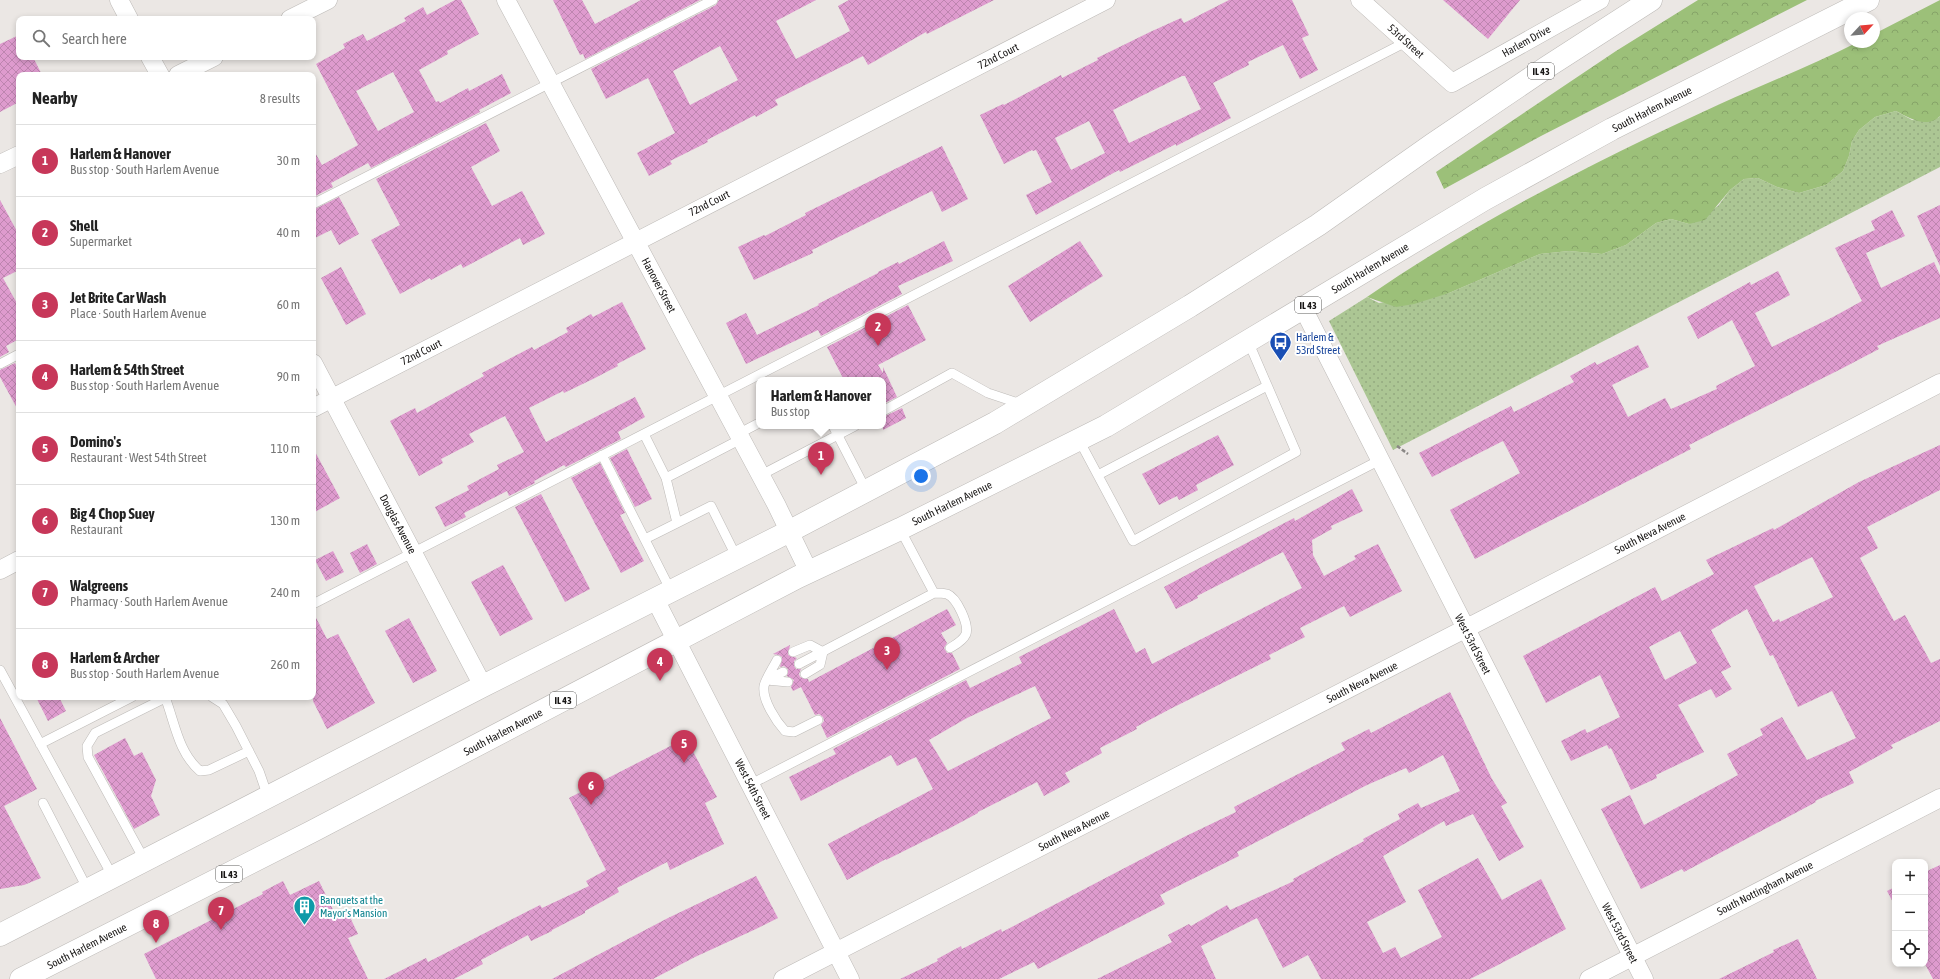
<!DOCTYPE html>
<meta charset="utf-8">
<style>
body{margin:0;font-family:"Asap Condensed",sans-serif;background:#f2f2f2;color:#222}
.controls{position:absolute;right:12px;bottom:12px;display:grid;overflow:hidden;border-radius:8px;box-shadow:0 2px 6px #0003}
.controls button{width:36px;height:36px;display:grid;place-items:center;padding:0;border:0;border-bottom:1px solid #e0e0e0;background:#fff;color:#222;font:20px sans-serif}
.compass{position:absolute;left:1844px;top:12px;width:36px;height:36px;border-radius:50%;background:#fff;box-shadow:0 2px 6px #0003;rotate:64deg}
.you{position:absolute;left:921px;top:476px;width:14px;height:14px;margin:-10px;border:3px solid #fff;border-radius:50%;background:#1a73e8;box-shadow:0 0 0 6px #1a73e833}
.badge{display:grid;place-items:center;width:26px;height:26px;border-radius:50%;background:#c73759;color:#fff;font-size:13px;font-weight:700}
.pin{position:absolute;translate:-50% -33px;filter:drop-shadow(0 1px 2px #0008)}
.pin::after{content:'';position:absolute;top:21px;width:14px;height:12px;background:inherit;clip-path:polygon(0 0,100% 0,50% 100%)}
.popup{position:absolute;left:756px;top:377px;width:130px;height:52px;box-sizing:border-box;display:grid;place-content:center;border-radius:8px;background:#fff;filter:drop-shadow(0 1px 3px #0005);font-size:13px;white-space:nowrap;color:#767676}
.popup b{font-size:15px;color:#222}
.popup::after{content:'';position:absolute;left:50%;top:100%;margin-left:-8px;border:8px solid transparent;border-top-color:#fff}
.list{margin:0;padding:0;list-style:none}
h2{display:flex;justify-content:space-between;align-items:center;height:52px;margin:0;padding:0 16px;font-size:17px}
h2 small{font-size:13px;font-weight:400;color:#767676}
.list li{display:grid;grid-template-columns:26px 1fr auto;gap:12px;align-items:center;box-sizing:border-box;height:72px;padding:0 16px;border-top:1px solid #e0e0e0}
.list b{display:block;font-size:15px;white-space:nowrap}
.list p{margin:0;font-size:13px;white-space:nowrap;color:#767676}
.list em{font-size:13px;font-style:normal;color:#767676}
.icon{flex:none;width:22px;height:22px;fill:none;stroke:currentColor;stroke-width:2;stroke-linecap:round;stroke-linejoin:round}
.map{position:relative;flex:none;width:1940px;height:979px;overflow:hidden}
.search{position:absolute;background:#fff;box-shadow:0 2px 6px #0003;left:16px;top:16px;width:300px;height:44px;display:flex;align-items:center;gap:10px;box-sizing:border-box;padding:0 14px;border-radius:8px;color:#767676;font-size:15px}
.panel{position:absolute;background:#fff;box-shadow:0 2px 6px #0003;left:16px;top:72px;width:300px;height:628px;border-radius:8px}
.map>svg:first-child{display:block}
</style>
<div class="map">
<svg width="1940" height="979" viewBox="0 0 1940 979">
<defs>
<pattern id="grass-dots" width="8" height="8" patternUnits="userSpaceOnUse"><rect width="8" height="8" fill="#acc694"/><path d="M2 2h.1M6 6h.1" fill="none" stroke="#93a97f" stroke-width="1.8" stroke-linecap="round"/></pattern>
<pattern id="forest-crowns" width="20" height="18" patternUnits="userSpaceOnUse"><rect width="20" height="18" fill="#9cc079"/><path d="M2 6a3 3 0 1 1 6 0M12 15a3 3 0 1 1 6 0" fill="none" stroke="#86a468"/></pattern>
<pattern id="building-cross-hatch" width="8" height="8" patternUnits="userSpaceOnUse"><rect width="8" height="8" fill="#de9bce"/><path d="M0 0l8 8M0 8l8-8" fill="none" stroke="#be85b0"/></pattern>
</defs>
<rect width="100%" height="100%" fill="#ebe7e4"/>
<!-- grass -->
<path fill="url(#grass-dots)" d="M1896 111 1912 120 1938 118 1940 116V167L1393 450 1329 321 1367 297 1379 303 1449 293 1540 254 1569 251 1602 254 1626 245 1656 223 1671 219 1689 224 1718 206 1730 190 1744 179 1758 178 1777 187 1799 193 1826 185 1843 171 1849 156 1852 141 1859 130 1875 117Z"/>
<!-- forest -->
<path fill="url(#forest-crowns)" d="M1698 0H1807L1541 136 1444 189 1436 172 1616 51Z
M1940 0V116C1927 129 1909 118 1896 111L1875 117 1859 130 1852 141 1849 156 1843 171 1826 185 1799 193 1777 187 1758 178 1744 179 1730 190 1705 220 1689 224 1671 219 1656 223 1626 245 1602 254 1569 251 1540 254 1449 293 1414 304 1396 307 1367 297C1477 221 1598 160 1720 104 1766 83 1813 65 1858 42H1874V34Z"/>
<!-- building -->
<path fill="url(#building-cross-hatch)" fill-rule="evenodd" d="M455 0H461L479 34 447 51 448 54 419 70 436 102 439 101 440 103 468 88 469 91 502 74 511 93 479 110 480 112 371 168 368 163 331 183 333 187 313 197V149L322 165 358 145 316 64 345 48 343 44 363 34 367 41 406 21 404 18 423 7 427 15ZM393 72 414 112 378 131 356 91Z
M553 0H582L595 24 641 0H700L585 59 583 54 580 55Z
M719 0H816L776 21 796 59 850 31 838 6 849 0H994L927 34 926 32 868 65 863 56 775 100 778 105 756 117 755 115 707 140 708 142 670 161 672 164 649 176 637 153 675 133 648 78 606 99 591 69 716 5ZM720 46 738 80 690 105 673 71Z
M1229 0H1292L1309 35 1302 38 1318 70 1300 79 1283 45 1248 62 1249 65 1213 83 1231 118 1176 146V144L1120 172 1119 170 1036 215 1026 195 1052 182 1036 150 1033 151 1032 150 1004 164 980 115 1003 104 1004 105 1061 75 1062 78 1098 60 1097 58 1150 32 1181 18 1184 23ZM1182 76H1185L1201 109 1129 143 1113 110ZM1089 121 1105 153 1071 170 1055 138Z
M1443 0H1520L1488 39Z
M19 35V57H33L42 75H19V102L0 112V44Z
M486 123 500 151 471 167 492 206 522 191 545 234 523 245 520 238 463 268 461 264 431 280 430 278 400 294 371 240 400 225 376 179Z
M942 146 968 199 942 212 932 191 812 250 813 253 754 280 738 247 764 235 765 236 806 215 805 213Z
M339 197 359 234 339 245 331 230 313 239V210Z
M0 200 19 235V270L3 278 19 307V339L6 346 9 352 0 357Z
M1940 205V266L1917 216Z
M1892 210 1905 236 1866 253 1881 288 1934 262 1940 275V318L1877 346 1879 349 1841 369 1689 445 1691 449 1475 559 1450 510 1520 473 1503 441 1432 477 1419 453 1511 406 1514 412 1574 382 1570 376 1595 362 1597 365 1638 345 1649 367 1612 385 1628 417 1665 398 1671 409 1717 389 1716 386 1755 366 1732 320 1698 339 1687 317 1750 282 1751 285 1778 271 1790 295 1755 313 1772 347 1833 317 1862 301 1835 248 1875 230 1871 221Z
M944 241 953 261 898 286 902 294 821 336 818 330 746 364 726 323 746 313 757 335 819 305 818 304 878 273V272L898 262 899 264Z
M1080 241 1103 276 1030 322 1008 286Z
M341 267 366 314 346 325 321 278Z
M622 302 646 349 617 364 618 366 593 379 564 393 563 391 529 408 546 442 635 397 645 417 618 432 621 439 566 467 564 465 534 481 535 483 509 496 507 491 464 513 466 517 445 527 435 507 469 490 467 486 499 469 497 465 524 452 507 420 505 416 469 434 474 442 441 459 443 463 419 476 390 421 415 408 417 413 484 376 482 373 532 347 534 350 568 332 566 328 591 314 593 317Z
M908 305 926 340 878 365 883 373V367L897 397 883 404V380H844L827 347Z
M15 363 19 371V412L0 377V370Z
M902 408 906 418 883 430V417Z
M1218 435 1234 465 1196 485 1198 490 1179 500 1177 496 1159 505 1142 474Z
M1940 445V490L1867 527 1878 548 1860 558 1894 621 1905 615 1931 663 1940 659V721L1891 745 1893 748 1849 772 1854 783 1815 801 1816 802 1684 872 1682 869 1641 889 1601 809 1630 795 1644 825 1738 775 1727 754 1763 735 1760 729 1782 717 1807 760 1856 738 1832 691 1798 707 1773 655 1770 656 1747 609 1711 630 1731 667 1721 672 1732 689 1716 698 1711 689 1678 705 1704 752 1656 775 1657 778 1631 790 1611 748 1609 749 1607 745 1571 761 1561 741 1585 729 1587 733 1620 717 1600 675 1546 703 1523 656 1655 587 1662 601 1714 574 1706 560 1773 528 1774 530 1859 482ZM1812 557 1833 597 1780 622 1779 619 1773 622 1754 586ZM1680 631 1697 663 1665 680 1649 647Z
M313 448 340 498 313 513Z
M627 449 652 499 635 507 610 458Z
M600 463 625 513 620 515 644 561 621 573 571 478Z
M1352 489 1363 511 1331 526 1332 529 1312 540 1313 555 1324 576 1356 559 1354 556 1378 544 1402 591 1350 617 1344 606 1300 628 1305 637 1269 655 1271 659 1174 707 1136 727 1137 729 1100 748 1102 753 1065 773 1070 782 1044 796 1037 782 978 812V813L952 827 886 860V859L847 880 828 844 933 789 916 757 897 766 891 755 801 801 789 777 836 754 833 749 966 680 970 688 1022 663 1019 657 1114 609 1136 653 1145 648 1152 664 1259 610 1302 588 1283 552 1197 596 1198 598 1176 609 1164 587 1271 530 1294 518 1295 521ZM1035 686 1051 718 948 771 929 740 967 718Z
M541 494 590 589 565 602 515 507Z
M367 544 377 564 360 573 350 553Z
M333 551 344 572 326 581 315 560Z
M503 565 533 619 500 636 471 582Z
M947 609 956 625 941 633 947 643 944 648 947 653H952L960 669 827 738 821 725 824 721 823 717 819 714 815 715 801 687 793 691 791 687 794 680 787 676 788 669 784 666 780 667 782 657 779 655 773 654 790 645 788 655 797 658 794 661V666L796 669H801L799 674 800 677 808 679 809 682Z
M313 612 327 639 338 634 375 703 327 729 313 701Z
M409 618 437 671 413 683 385 631Z
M1450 692 1492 779 1507 803 1501 806 1524 847 1499 861 1473 814 1446 826 1444 821 1383 856 1406 902 1367 922 1383 953 1395 947 1401 958 1442 937 1418 890 1478 858 1502 900 1541 879 1566 929 1498 965 1470 979H1321L1308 955 1283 968 1257 918 1201 946 1216 979H1097L1172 942 1168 935 1189 924 1191 926 1227 905 1230 910 1294 881 1293 879 1364 841 1363 839 1400 819 1398 814 1418 803 1421 808 1460 791 1443 755 1409 773 1406 768 1367 785 1237 852 1239 856 1160 895 1165 904 1038 969 1034 962 999 979H900L938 961 937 959 961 946 962 949 1001 929 1002 932 1184 837 1236 812 1234 807 1345 750 1341 743 1369 729 1371 733Z
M36 697H59L66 711 48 721Z
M0 718 37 789 4 806 41 878 24 885 0 889Z
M125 738 134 756 142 752 156 780 151 796 160 815 134 829 94 755Z
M686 738 717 797 705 803 724 844 670 870 667 862 617 888 619 892 585 911V913L552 930V931L531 941 528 935 481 960 483 964 454 979H384L426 958 428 962 540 905 542 908 589 886 586 881 606 870 569 798Z
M1940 865V979H1933L1925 964V872Z
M756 876 778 918 756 929 695 957 653 979H552L668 918Z
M283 881 290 895 319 881 337 918 348 913 358 934 348 938 368 979H156L144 954 263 894 262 892Z
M1895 887V906L1887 891Z
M1798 939 1817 979H1719L1774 952 1773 950Z"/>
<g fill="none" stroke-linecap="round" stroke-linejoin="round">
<defs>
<path id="service" d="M313 204 713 0
M0 364 19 354
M883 411 952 373 988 393 1021 404
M833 426 866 490
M644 434 666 478 677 523 645 539
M738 434 759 423
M1079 440 1133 541 1296 452 1248 341
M602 455 671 591
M761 475 855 426
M1098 475 1267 386
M666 478 741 439
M677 523 711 506 737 558
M934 593C938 593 943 593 947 594 957 598 969 624 966 634 963 641 955 645 950 648
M313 604 1406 42
M793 652 810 645 823 652
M777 660C773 668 766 678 764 686 762 700 776 721 785 731L794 732 818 720
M799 664 934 593 900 529
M0 670 113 877
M805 674 820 665 823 652
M767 680 788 682
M767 680 783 672
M165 697C175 723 178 752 200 771L209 770 249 751
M212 697 223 704 236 726 259 771 268 797
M40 744 132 697
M751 784 1380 460
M43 803 88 890
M145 861 88 757 87 746 95 733 167 697"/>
<path id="minor" d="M119 0 129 19
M506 0 776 504 809 572
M1360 0 1452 83 1600 0
M290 19 328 0
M150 57 160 75
M178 75 214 57
M0 164 19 155
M1303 308 1644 979
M313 363 483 686
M313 408 1106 0
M0 570 19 560
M655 599 850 979
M783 979 1492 615 1940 383
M1589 979 1940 798"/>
<path id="primary" d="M0 935 483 686 790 531 995 423 1190 306 1318 225 1433 144 1547 67 1651 0
M21 979 311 832 798 577 900 529 1106 426 1485 199 1612 129 1868 0"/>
</defs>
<!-- service casing -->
<use href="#service" stroke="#bdbab7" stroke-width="10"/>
<!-- minor casing -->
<use href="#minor" stroke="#bdbab7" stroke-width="19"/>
<!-- primary casing -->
<use href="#primary" stroke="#bdbab7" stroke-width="23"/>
<!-- path -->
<path stroke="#8a8785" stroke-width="2.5" stroke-dasharray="4 2" stroke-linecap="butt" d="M1397 446 1408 454"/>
<!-- service -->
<use href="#service" stroke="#fff" stroke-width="9"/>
<!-- minor -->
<use href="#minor" stroke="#fff" stroke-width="18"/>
<!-- primary -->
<use href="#primary" stroke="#fff" stroke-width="22"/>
</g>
<!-- icons -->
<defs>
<symbol id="bus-pin" viewBox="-11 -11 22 30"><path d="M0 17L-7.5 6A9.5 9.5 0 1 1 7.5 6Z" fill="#1a4fb4" stroke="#fff"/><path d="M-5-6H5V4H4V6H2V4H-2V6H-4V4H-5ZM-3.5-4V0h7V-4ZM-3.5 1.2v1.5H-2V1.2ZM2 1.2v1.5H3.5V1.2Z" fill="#fff"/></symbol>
<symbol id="building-pin" viewBox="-11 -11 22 30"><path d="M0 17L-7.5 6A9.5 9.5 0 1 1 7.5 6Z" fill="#0f9aa8" stroke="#fff"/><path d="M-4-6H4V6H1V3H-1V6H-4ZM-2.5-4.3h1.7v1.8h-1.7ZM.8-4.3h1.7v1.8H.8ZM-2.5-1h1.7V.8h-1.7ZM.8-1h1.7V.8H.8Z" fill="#fff"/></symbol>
</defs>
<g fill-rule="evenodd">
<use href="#bus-pin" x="1268" y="330" width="25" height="34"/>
<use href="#building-pin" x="292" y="894" width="25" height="34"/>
</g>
<g text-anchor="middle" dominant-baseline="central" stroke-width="4" stroke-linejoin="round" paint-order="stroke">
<!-- shield labels -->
<g fill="#fff" stroke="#5d5c5b" stroke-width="1">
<rect x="1528" y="63" width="26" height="16" rx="3"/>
<rect x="1295" y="297" width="26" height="16" rx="3"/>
<rect x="550" y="692" width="26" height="16" rx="3"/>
<rect x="216" y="866" width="26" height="16" rx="3"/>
</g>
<g font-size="10" font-weight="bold" fill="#181615">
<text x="1541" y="71">IL 43</text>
<text x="1308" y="305">IL 43</text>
<text x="563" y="700">IL 43</text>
<text x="229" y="874">IL 43</text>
</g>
<!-- street labels -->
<g font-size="11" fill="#181615" stroke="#fff">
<text transform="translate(1406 41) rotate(42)">53rd Street</text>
<text transform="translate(1526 41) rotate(-29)">Harlem Drive</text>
<text transform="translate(998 56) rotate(-27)">72nd Court</text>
<text transform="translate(1652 109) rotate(-27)">South Harlem Avenue</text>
<text transform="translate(709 203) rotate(-27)">72nd Court</text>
<text transform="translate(1370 268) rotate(-31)">South Harlem Avenue</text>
<text transform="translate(659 285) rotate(62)">Hanover Street</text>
<text transform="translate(421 352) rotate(-27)">72nd Court</text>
<text transform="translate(952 503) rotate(-26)">South Harlem Avenue</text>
<text transform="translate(398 524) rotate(62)">Douglas Avenue</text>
<text transform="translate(1650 533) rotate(-27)">South Neva Avenue</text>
<text transform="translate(1473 644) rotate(63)">West 53rd Street</text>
<text transform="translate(1362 682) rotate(-27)">South Neva Avenue</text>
<text transform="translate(503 732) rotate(-28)">South Harlem Avenue</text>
<text transform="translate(753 789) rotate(63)">West 54th Street</text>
<text transform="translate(1074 830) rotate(-27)">South Neva Avenue</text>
<text transform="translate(1765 888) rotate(-27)">South Nottingham Avenue</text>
<text transform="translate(1620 933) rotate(63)">West 53rd Street</text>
<text transform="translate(87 946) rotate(-27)">South Harlem Avenue</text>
</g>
<!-- transit labels -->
<g font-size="11" fill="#164399" stroke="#fff" text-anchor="start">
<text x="1296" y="337">Harlem &amp;<tspan x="1296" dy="13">53rd Street</tspan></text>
</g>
<!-- culture labels -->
<g font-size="11" fill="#0d838f" stroke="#fff" text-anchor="start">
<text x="320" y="900">Banquets at the<tspan x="320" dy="13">Mayor's Mansion</tspan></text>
</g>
</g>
</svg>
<div class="controls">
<button>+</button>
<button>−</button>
<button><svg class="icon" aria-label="locate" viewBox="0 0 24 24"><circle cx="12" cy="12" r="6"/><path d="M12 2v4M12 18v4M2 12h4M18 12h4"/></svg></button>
</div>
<svg class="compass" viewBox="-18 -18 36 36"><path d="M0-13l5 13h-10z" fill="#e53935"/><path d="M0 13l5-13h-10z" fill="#767676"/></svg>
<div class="you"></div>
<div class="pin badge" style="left:821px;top:475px">1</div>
<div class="popup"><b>Harlem &amp; Hanover</b>Bus stop</div>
<div class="pin badge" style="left:878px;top:346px">2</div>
<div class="pin badge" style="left:887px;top:670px">3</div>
<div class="pin badge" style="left:660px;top:681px">4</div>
<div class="pin badge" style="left:684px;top:763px">5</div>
<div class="pin badge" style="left:591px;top:805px">6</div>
<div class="pin badge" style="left:221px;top:930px">7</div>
<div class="pin badge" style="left:156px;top:943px">8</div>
<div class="search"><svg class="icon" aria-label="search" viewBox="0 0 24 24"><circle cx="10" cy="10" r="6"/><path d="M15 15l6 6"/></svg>Search here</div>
<section class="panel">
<h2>Nearby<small>8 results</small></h2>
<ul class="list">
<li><span class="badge">1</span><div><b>Harlem &amp; Hanover</b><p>Bus stop · South Harlem Avenue</p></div><em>30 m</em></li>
<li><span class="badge">2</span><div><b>Shell</b><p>Supermarket</p></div><em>40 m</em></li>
<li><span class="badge">3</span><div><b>Jet Brite Car Wash</b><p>Place · South Harlem Avenue</p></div><em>60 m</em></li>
<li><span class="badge">4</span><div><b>Harlem &amp; 54th Street</b><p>Bus stop · South Harlem Avenue</p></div><em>90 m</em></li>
<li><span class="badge">5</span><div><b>Domino's</b><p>Restaurant · West 54th Street</p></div><em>110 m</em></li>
<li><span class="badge">6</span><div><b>Big 4 Chop Suey</b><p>Restaurant</p></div><em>130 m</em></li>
<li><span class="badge">7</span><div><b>Walgreens</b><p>Pharmacy · South Harlem Avenue</p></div><em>240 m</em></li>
<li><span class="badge">8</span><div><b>Harlem &amp; Archer</b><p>Bus stop · South Harlem Avenue</p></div><em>260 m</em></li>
</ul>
</section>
</div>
